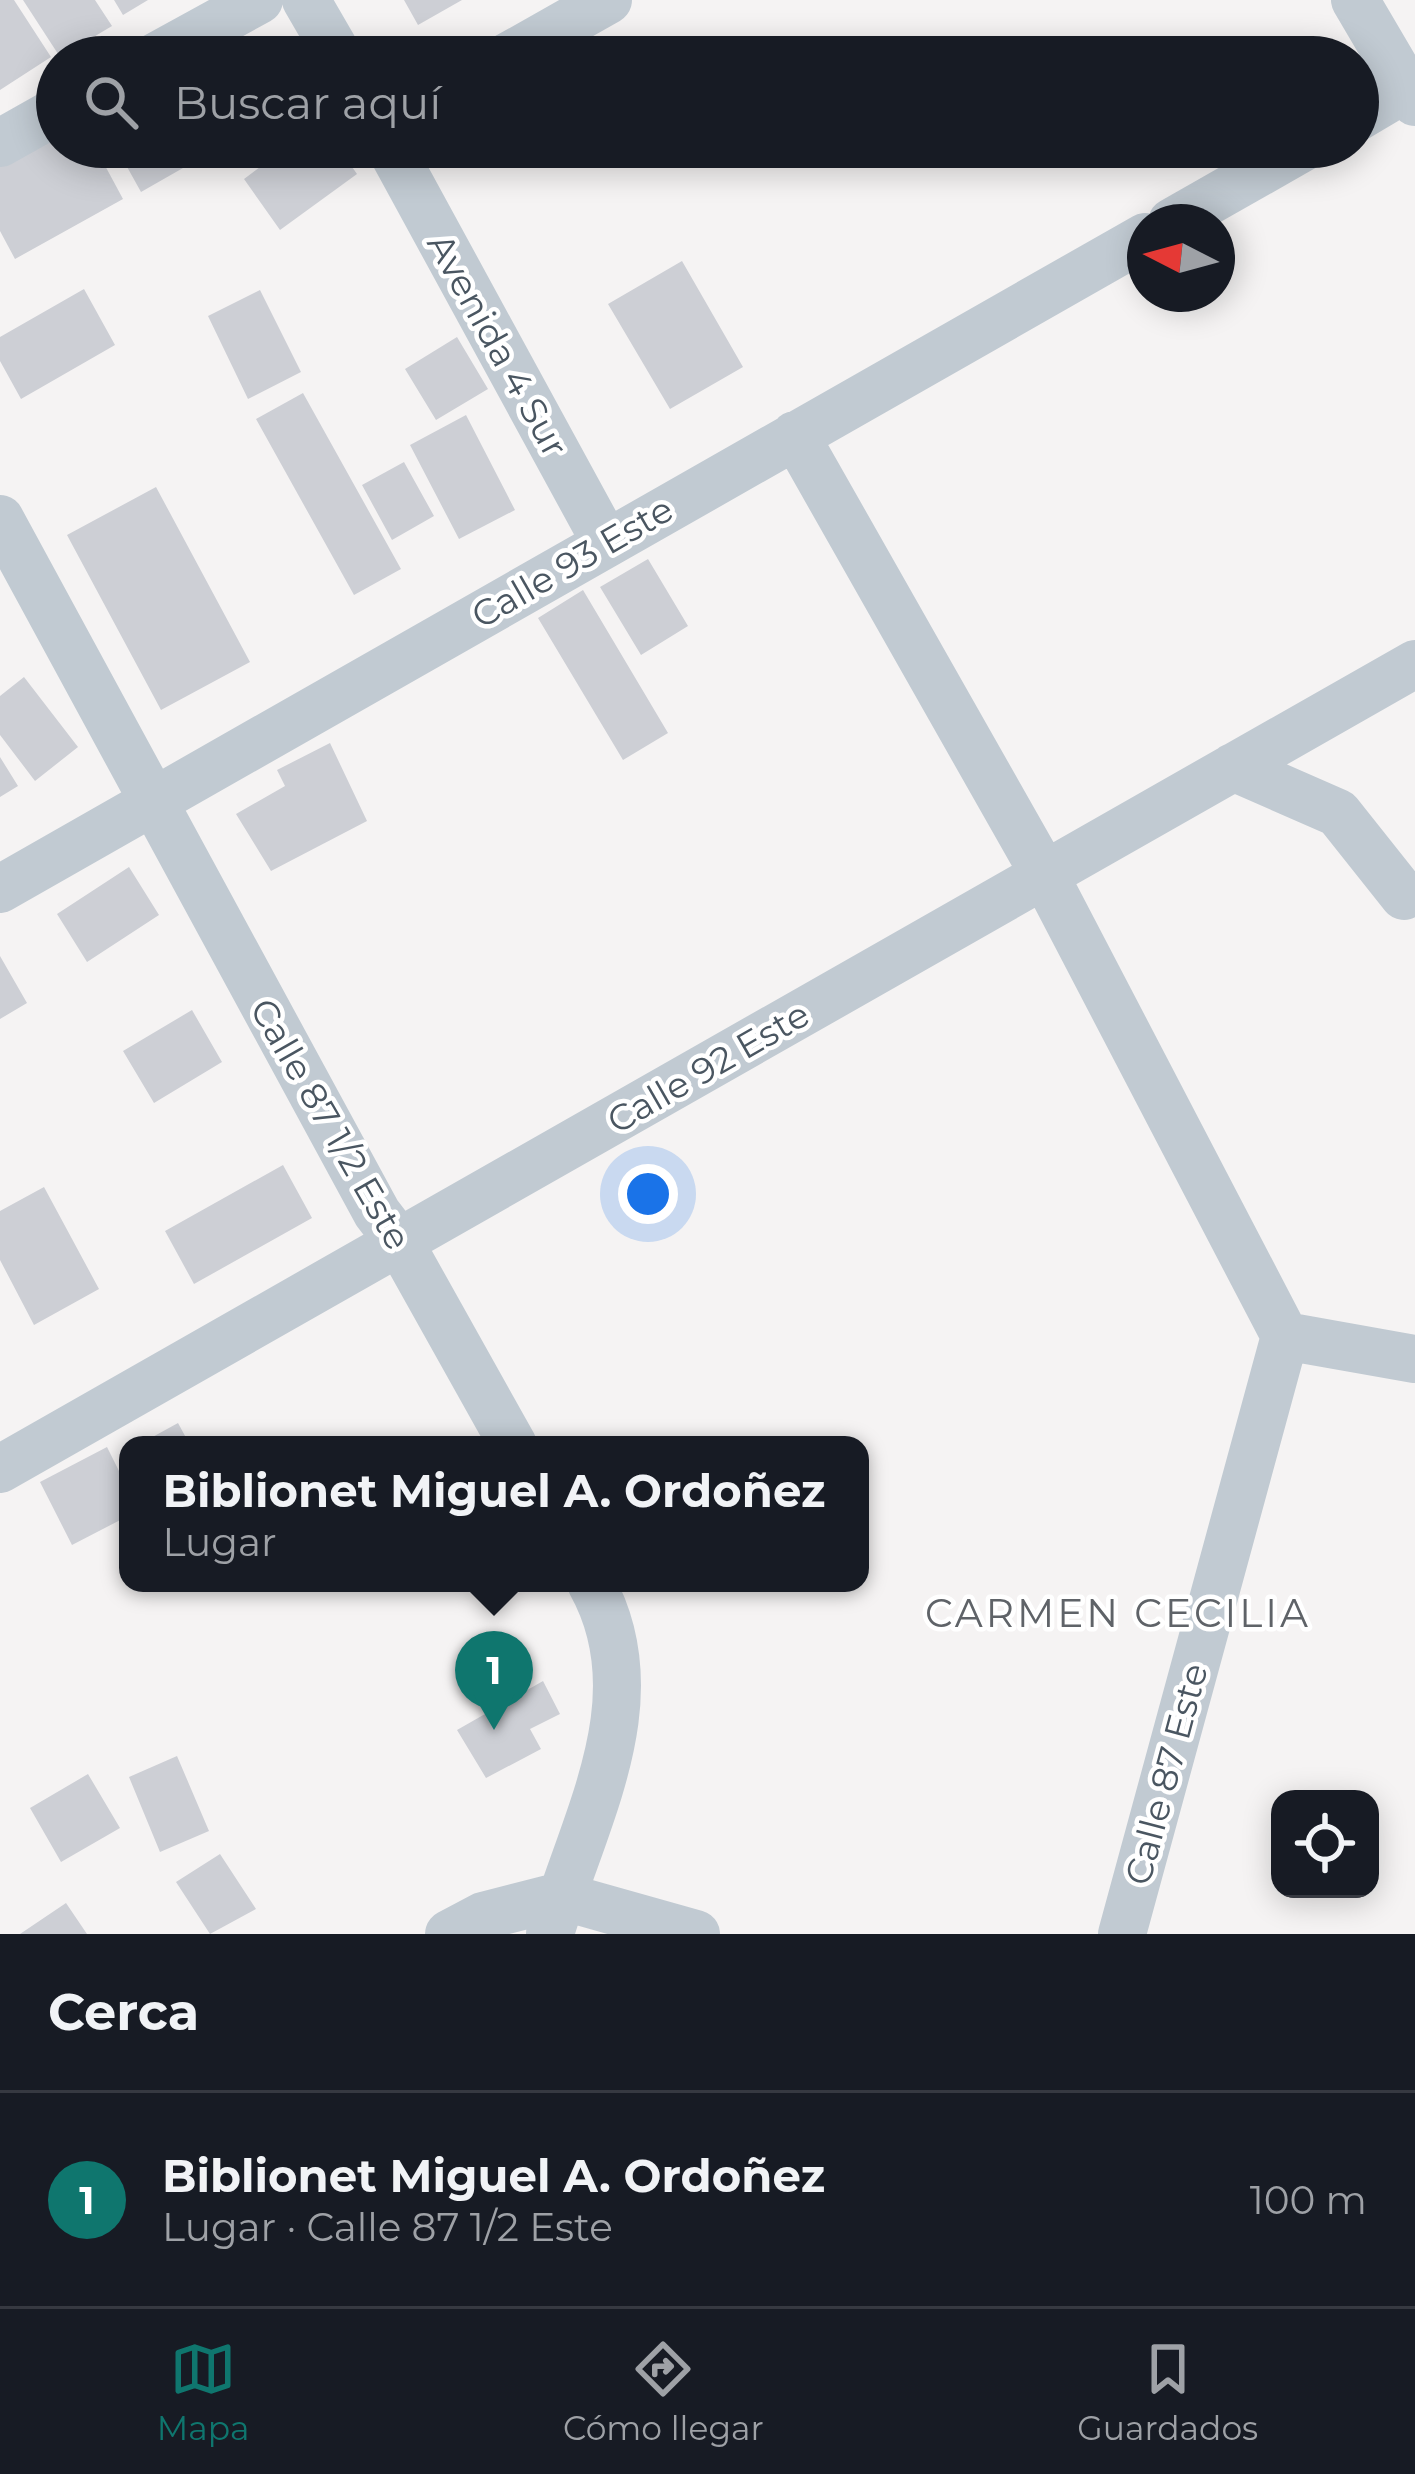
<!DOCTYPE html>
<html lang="es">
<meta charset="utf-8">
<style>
body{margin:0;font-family:Montserrat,sans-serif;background:#242831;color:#f1f3f6}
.controls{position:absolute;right:36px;bottom:36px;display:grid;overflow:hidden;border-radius:24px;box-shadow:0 6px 30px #0003}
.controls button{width:108px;height:108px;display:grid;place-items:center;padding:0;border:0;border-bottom:3px solid #363941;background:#171b24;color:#f1f3f6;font:60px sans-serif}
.compass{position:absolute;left:1127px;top:204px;width:108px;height:108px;border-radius:50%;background:#171b24;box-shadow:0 6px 30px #0003;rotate:276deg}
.you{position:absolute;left:648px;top:1194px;width:42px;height:42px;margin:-30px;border:9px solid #fff;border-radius:50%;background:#1a73e8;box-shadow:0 0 0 18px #1a73e833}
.badge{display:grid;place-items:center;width:78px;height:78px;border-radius:50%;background:#0f766e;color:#fff;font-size:39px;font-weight:700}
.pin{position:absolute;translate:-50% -99px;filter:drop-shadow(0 3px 6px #0008)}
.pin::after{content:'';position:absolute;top:63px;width:42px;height:36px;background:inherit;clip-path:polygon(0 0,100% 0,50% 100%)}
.popup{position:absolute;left:119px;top:1436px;width:750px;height:156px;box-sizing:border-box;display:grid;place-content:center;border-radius:24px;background:#171b24;filter:drop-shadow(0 3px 9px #0005);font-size:39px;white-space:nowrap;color:#9ea1a6}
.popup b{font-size:45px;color:#f1f3f6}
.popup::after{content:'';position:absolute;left:50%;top:100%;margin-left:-24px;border:24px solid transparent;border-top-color:#171b24}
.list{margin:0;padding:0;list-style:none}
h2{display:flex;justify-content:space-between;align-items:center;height:156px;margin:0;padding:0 48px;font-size:51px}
h2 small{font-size:39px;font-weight:400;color:#9ea1a6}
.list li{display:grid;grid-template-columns:78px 1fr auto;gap:36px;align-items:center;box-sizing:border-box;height:216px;padding:0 48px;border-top:3px solid #363941}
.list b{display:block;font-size:45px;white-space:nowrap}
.list p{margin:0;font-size:39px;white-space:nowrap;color:#9ea1a6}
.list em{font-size:39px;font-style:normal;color:#9ea1a6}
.icon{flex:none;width:66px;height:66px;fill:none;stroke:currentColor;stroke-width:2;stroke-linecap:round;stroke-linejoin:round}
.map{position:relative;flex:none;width:1415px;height:1934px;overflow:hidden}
.search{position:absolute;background:#171b24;box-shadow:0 6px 30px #0003;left:36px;right:36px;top:36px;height:132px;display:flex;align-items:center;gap:30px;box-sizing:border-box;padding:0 42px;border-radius:66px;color:#9ea1a6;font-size:45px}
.sheet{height:372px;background:#171b24}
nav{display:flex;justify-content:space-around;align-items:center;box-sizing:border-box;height:168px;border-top:3px solid #363941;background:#171b24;font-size:33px;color:#9ea1a6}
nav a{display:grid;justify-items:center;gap:6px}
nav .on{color:#0f766e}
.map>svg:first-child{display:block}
</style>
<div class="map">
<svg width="1415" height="1934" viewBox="0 0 1415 1934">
<rect width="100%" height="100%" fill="#f5f3f3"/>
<!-- building -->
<path fill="#cdcfd5" d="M0 0H14L51 57 0 90Z
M23 0H95L112 26 60 57Z
M114 0H148L123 15Z
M404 0H462L418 25Z
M57 130V147H95L123 199 15 259 0 231V162Z
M116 147H181L190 164 141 192Z
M194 147H220L200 158Z
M287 147H338L357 174 280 230 244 179Z
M682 261 743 367 670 409 608 304Z
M84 289 115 345 21 399 0 361V337Z
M260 290 301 372 248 399 208 316Z
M457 337 488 389 436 420 405 369Z
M303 393 401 569 354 595 256 419Z
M466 415 515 510 459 539 410 445Z
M404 462 434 516 392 540 362 485Z
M156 487 250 662 161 710 67 535Z
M648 559 688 626 641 655 600 587Z
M583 590 668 733 623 760 538 618Z
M24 677 78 747 35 781 0 735V696Z
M330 743 367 821 271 871 236 814 285 786 277 770Z
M0 757 18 786 0 797Z
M129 867 159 915 87 962 57 914Z
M0 956 27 1003 0 1019Z
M192 1010 222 1062 154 1103 123 1051Z
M283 1165 312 1218 194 1284 165 1231Z
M44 1187 99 1289 34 1325 0 1260V1211Z
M178 1423 190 1445H138Z
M107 1447 128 1489V1516L72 1545 40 1482Z
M543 1681 560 1714 530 1729 541 1749 486 1778 457 1730Z
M177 1756 209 1831 160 1852 129 1777Z
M88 1774 120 1828 61 1862 30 1808Z
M220 1854 256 1909 210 1934 176 1882Z
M66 1903 87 1934H20Z"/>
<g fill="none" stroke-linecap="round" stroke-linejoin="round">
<!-- minor -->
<path stroke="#c1cad2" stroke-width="48" d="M306 0 339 57
M1355 0 1415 102
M155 57 259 0
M507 57 608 0
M1358 117 1415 83
M0 143 57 111
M390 147 606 543
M1172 222 1304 147
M795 435 1044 874 1285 1336
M0 519 377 1213 400 1243 513 1445
M1233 767 1338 813 1404 896
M0 889 1145 237
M1285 1336 1415 1359
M0 1469 1415 664
M449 1934 483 1916 561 1896 696 1934
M550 1934C583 1820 656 1699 591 1583
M1122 1934 1285 1336"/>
</g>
<g text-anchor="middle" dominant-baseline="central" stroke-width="9" stroke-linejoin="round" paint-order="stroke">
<!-- street labels -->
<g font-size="36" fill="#4a5661" stroke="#fff">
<text transform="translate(498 345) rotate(61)">Avenida 4 Sur</text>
<text transform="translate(572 562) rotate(-30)">Calle 93 Este</text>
<text transform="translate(708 1067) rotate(-30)">Calle 92 Este</text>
<text transform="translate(331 1124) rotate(60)">Calle 87 1/2 Este</text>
<text transform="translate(1166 1774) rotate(-75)">Calle 87 Este</text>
</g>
<!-- neighbourhood labels -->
<g font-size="39" letter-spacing="3" fill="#5f6368" stroke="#fff">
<text x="1118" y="1613">CARMEN CECILIA</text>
</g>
</g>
</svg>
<div class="controls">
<button><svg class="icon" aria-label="locate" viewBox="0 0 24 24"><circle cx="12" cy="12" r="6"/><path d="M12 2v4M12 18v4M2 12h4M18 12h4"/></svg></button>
</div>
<svg class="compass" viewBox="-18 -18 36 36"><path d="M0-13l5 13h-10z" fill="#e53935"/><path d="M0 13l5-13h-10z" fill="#9ea1a6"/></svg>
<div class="you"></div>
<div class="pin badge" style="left:494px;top:1730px">1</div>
<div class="popup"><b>Biblionet Miguel A. Ordoñez</b>Lugar</div>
<div class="search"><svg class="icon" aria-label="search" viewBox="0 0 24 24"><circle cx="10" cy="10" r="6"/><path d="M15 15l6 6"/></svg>Buscar aquí</div>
</div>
<section class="sheet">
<h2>Cerca<small></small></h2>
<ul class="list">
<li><span class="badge">1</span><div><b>Biblionet Miguel A. Ordoñez</b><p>Lugar · Calle 87 1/2 Este</p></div><em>100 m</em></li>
</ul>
</section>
<nav>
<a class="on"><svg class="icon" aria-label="map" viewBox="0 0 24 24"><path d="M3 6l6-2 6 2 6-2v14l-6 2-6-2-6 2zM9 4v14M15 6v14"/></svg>Mapa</a>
<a><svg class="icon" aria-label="directions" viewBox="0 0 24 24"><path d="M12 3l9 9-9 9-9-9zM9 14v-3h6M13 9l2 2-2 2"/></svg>Cómo llegar</a>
<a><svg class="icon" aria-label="saved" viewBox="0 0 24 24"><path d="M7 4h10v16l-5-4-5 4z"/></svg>Guardados</a>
</nav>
